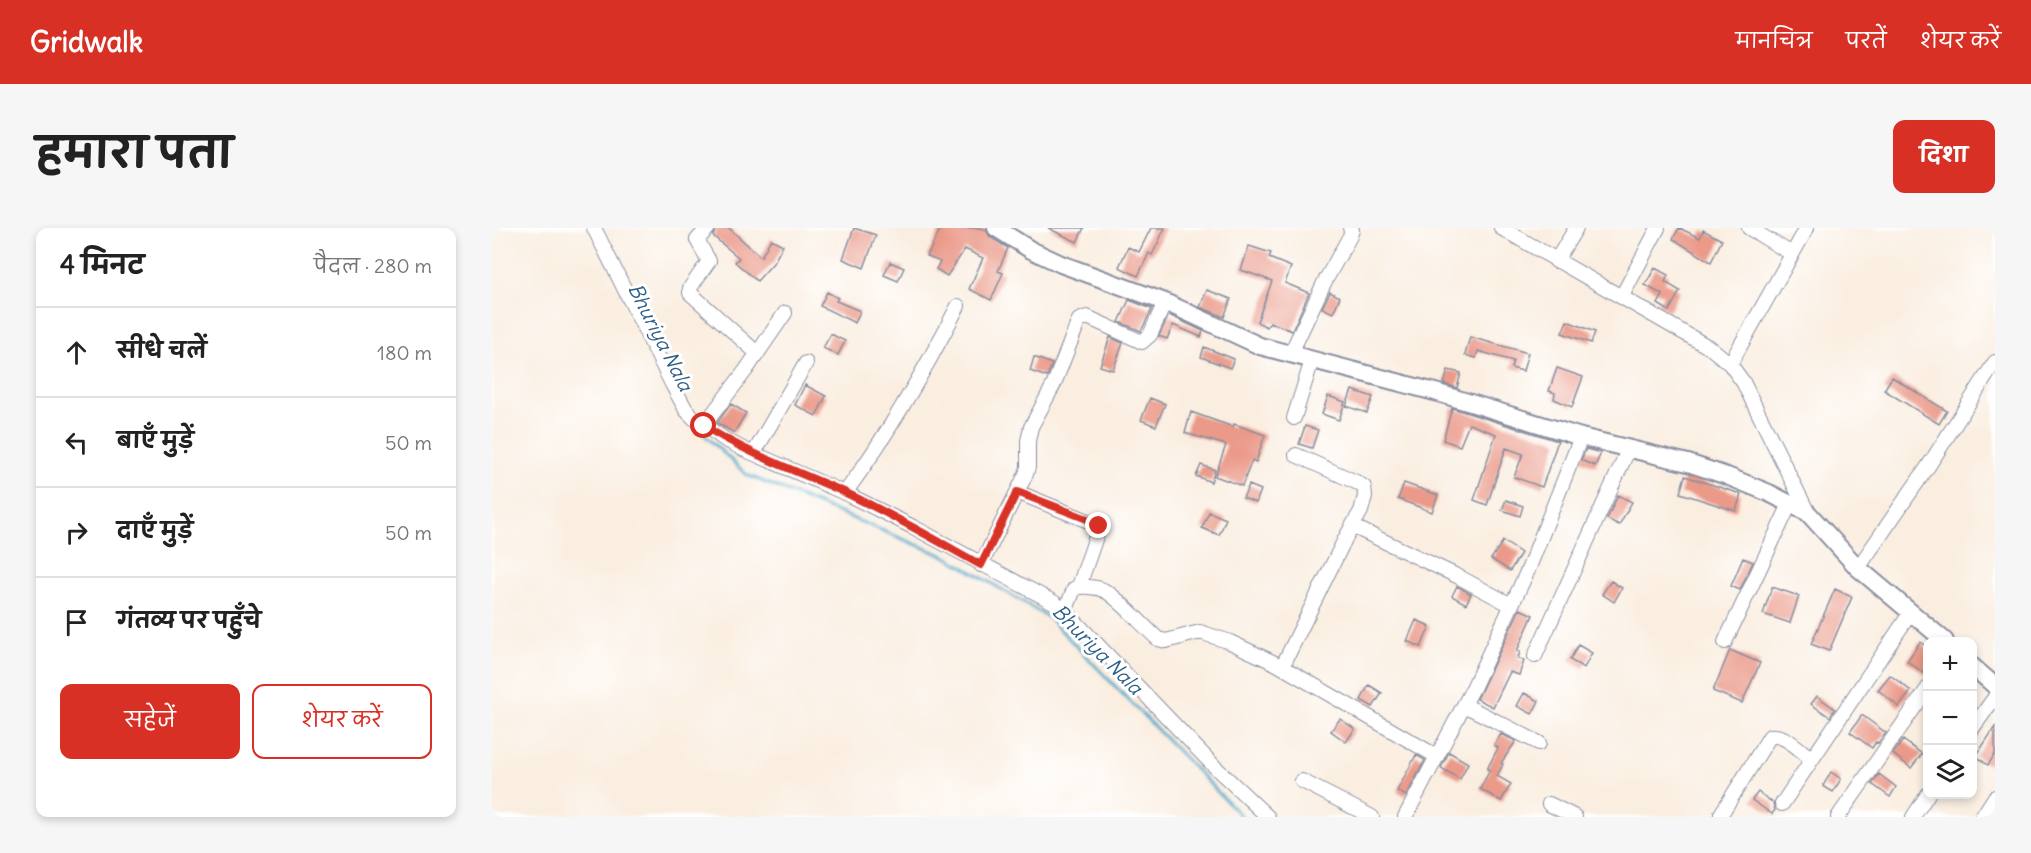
<!DOCTYPE html>
<html lang="hi">
<meta charset="utf-8">
<style>
body{margin:0;font-family:Delius,"Playpen Sans Deva",sans-serif;background:#f6f6f6;color:#222}
.controls{position:absolute;right:18px;bottom:18px;display:grid;overflow:hidden;border-radius:12px;box-shadow:0 3px 9px #0003}
.controls button{width:54px;height:54px;display:grid;place-items:center;padding:0;border:0;border-bottom:2px solid #e0e0e0;background:#fff;color:#222;font:30px sans-serif}
.stop{position:absolute;width:18px;height:18px;margin:-14px;border:4px solid #d93025;border-radius:50%;background:#fff}
.stop.end{background:#d93025;border-color:#fff;box-shadow:0 2px 6px #0008}
.list{margin:0;padding:0;list-style:none}
h2{display:flex;justify-content:space-between;align-items:center;height:78px;margin:0;padding:0 24px;font-size:26px}
h2 small{font-size:20px;font-weight:400;color:#767676}
.list li{display:grid;grid-template-columns:39px 1fr auto;gap:18px;align-items:center;box-sizing:border-box;height:90px;padding:0 24px;border-top:2px solid #e0e0e0}
.list b{display:block;font-size:22px;white-space:nowrap}
.list em{font-size:20px;font-style:normal;color:#767676}
.actions{display:flex;gap:12px;padding:18px 24px}
.actions a{flex:1;padding:14px 0;border:2px solid #d93025;border-radius:12px;text-align:center;font-size:21px;color:#d93025}
.actions .main{background:#d93025;color:#fff}
.icon{flex:none;width:33px;height:33px;fill:none;stroke:currentColor;stroke-width:2;stroke-linecap:round;stroke-linejoin:round}
.map{position:relative;flex:none;width:1503px;height:589px;overflow:hidden;border-radius:12px}
header{display:flex;align-items:center;gap:36px;box-sizing:border-box;height:84px;padding:0 30px;background:#d93025;color:#fff}
header strong{font-size:28px}
nav{display:flex;gap:33px;margin-inline-start:auto;font-size:21px}
.intro{display:flex;align-items:center;justify-content:space-between;box-sizing:border-box;height:144px;padding:0 36px}
h1{margin:0;font-size:42px}
.button{padding:15px 27px;border-radius:12px;background:#d93025;color:#fff;font-size:21px;font-weight:700}
main{display:flex;gap:36px;padding:0 36px}
aside{flex:1;background:#fff;border-radius:12px;box-shadow:0 3px 9px #0003}
.map>svg:first-child{display:block}
</style>
<header>
<strong>Gridwalk</strong>
<nav><a>मानचित्र</a><a>परतें</a><a>शेयर करें</a></nav>
</header>
<div class="intro"><h1>हमारा पता</h1><a class="button">दिशा</a></div>
<main>
<aside>
<h2>4 मिनट<small>पैदल · 280 m</small></h2>
<ul class="list">
<li><svg class="icon" aria-label="ahead" viewBox="0 0 24 24"><path d="M12 20V5M6 11l6-6 6 6"/></svg><div><b>सीधे चलें</b></div><em>180 m</em></li>
<li><svg class="icon" aria-label="left" viewBox="0 0 24 24"><path d="M17 20v-9H6M10 6l-5 5 5 5"/></svg><div><b>बाएँ मुड़ें</b></div><em>50 m</em></li>
<li><svg class="icon" aria-label="right" viewBox="0 0 24 24"><path d="M7 20v-9h11M14 6l5 5-5 5"/></svg><div><b>दाएँ मुड़ें</b></div><em>50 m</em></li>
<li><svg class="icon" aria-label="arrive" viewBox="0 0 24 24"><path d="M6 21V4h12l-3 4 3 4H6"/></svg><div><b>गंतव्य पर पहुँचे</b></div></li>
</ul>
<div class="actions"><a class="main">सहेजें</a><a>शेयर करें</a></div>
</aside>
<div class="map">
<svg width="1503" height="589" viewBox="0 0 1503 589">
<rect width="100%" height="100%" fill="#fff"/>
<filter id="ink" filterUnits="userSpaceOnUse"><feTurbulence type="fractalNoise" baseFrequency=".0167" numOctaves="2"/><feDisplacementMap in="SourceGraphic" scale="12" xChannelSelector="R" yChannelSelector="G"/><feConvolveMatrix kernelMatrix="1 2 1 2 8 2 1 2 1" color-interpolation-filters="sRGB"/></filter>
<filter id="wash" filterUnits="userSpaceOnUse"><feTurbulence type="fractalNoise" baseFrequency=".008" numOctaves="4" result="noise"/><feDisplacementMap in="SourceGraphic" scale="24" xChannelSelector="R" yChannelSelector="G"/><feGaussianBlur stdDeviation="1.35" result="paint"/><feColorMatrix in="noise" values="0 0 0 0 0 0 0 0 0 0 0 0 0 0 0 0 0 1.4 0 .05"/><feComposite in="paint" operator="in"/></filter>
<g filter="url(#wash)">
<rect width="100%" height="100%" fill="#faeee0"/>
<g fill="none" stroke-linecap="round" stroke-linejoin="round">
<!-- stream -->
<path stroke="#49a6c8" stroke-width="3" d="M204 199 255 247 457 330 556 389 750 589"/>
</g>
<g id="blocks">
<!-- building -->
<path fill="#eb9988" d="M225 0H237L269 29 279 11 291 17 282 34 265 53 243 34 247 30 221 8Z
M362 0 384 7 372 40 351 31Z
M449 0H489L494 2 498 9 516 20 506 43 511 45 499 72 477 61 491 30 473 21 455 48 444 41 448 34 435 28Z
M556 0H592L585 14Z
M659 0H673L660 27 657 25 646 48 627 39 636 19 647 24Z
M1187 0 1208 10 1211 2 1230 12 1219 34 1181 11Z
M757 18 779 25 777 30 799 39 793 55 817 65 800 103 778 94 775 99 765 94 780 53 749 42Z
M398 34 412 40 406 53 392 47Z
M1163 40 1176 47 1173 54 1188 63 1177 83 1166 76 1171 67 1153 57Z
M715 62 739 71 732 89 708 79Z
M335 64 346 70 344 73 368 83 363 95 328 78Z
M838 64 848 69 841 85 830 80Z
M637 72 660 81 649 103 627 94Z
M677 87 711 103 709 109 681 97 675 111 667 108Z
M1075 93 1103 104 1099 115 1070 105Z
M339 106 353 113 346 127 331 120Z
M618 109 631 115 621 142 608 138Z
M978 109 1036 125 1031 143 1019 140 1021 133 986 123 984 130 973 127Z
M712 119 742 131 738 140 709 129Z
M542 129 560 136 555 149 538 143Z
M1065 140 1091 149 1080 179 1062 171 1063 165 1057 163Z
M956 142 969 145 965 160 952 156Z
M1400 149 1455 183 1447 196 1392 162Z
M313 157 334 168 324 188 303 177Z
M860 162 881 169 875 185 854 178Z
M836 168 853 174 847 192 830 186Z
M658 170 673 176 664 198 649 192Z
M239 176 254 185 242 205 225 195Z
M960 180 1066 213 1050 259 1022 249 1031 226 1014 220 995 277 982 272 1004 206 977 196 968 218 951 212Z
M699 184 741 199 742 196 773 207 764 234 760 232 750 258 723 248 734 217 693 205Z
M813 198 826 202 820 220 807 216Z
M1094 221 1109 225 1103 238 1089 232Z
M709 237 723 242 719 254 704 248Z
M1193 248 1249 266 1244 283 1188 265Z
M912 255 946 267 940 284 906 271Z
M757 257 769 262 764 275 751 270Z
M1126 267 1140 274 1127 297 1115 291Z
M1014 272 1031 278 1028 288 1010 282Z
M717 284 734 291 727 307 710 300Z
M1011 313 1029 325 1018 343 999 331Z
M1251 330 1261 334 1248 362 1239 358Z
M1119 353 1130 360 1122 374 1110 366Z
M965 358 979 366 974 376 960 368Z
M1280 359 1307 368 1298 395 1271 386Z
M1343 361 1360 369 1337 423 1319 416Z
M1028 381 1041 387 1025 423 1028 424 1026 430 1032 433 1027 447 1018 444 1001 479 985 471Z
M924 392 938 398 929 419 915 413Z
M1428 414 1436 420V448L1415 433Z
M1086 417 1100 425 1092 440 1078 432Z
M1238 422 1268 435 1250 475 1221 463Z
M1398 447 1419 463 1407 479 1386 462Z
M877 457 890 465 881 479 869 472Z
M1032 465 1047 473 1040 486 1025 478Z
M1325 468 1343 481 1338 489 1319 476Z
M1370 487 1394 505 1386 515 1384 514 1380 520 1358 504Z
M848 491 863 501 854 514 839 503Z
M1503 499V526L1496 537 1484 528Z
M1009 506 1024 513 1009 535 1011 536 1005 548 1019 556 1009 573 988 561 998 542 995 541 1006 520 1002 517Z
M1411 512 1430 526 1419 540 1401 526Z
M957 524 976 535 968 551 949 540Z
M924 527 933 532 914 568 905 563Z
M1339 544 1349 551 1341 564 1331 558Z
M1387 546 1404 559 1398 569 1380 556Z
M1266 564 1281 575 1283 582 1280 586 1260 572Z"/>
</g>
</g>
<g filter="url(#ink)">
<use href="#blocks" fill-opacity="0" stroke="#8a8e9f" stroke-width="1.5"/>
<g fill="none" stroke-linecap="round" stroke-linejoin="round">
<defs>
<path id="minor" d="M102 0 180 156 194 182 202 190 232 211 251 221 353 265 421 299 563 375 578 388 723 539 776 589
M216 0 205 12 217 33 198 60V65L265 125
M1009 0 1220 121 1238 136 1251 154 1316 285
M1257 0 1300 26
M1064 33 1084 0
M1130 68 1166 0
M798 127 832 55 858 8 860 2 858 0
M1238 136 1315 0
M802 190 820 132
M212 197 254 142 293 85
M262 225 314 135
M525 264 606 297V303L587 358
M353 265C397 205 432 144 466 78
M860 298 967 349 1019 377
M489 337 534 246 536 239V213L539 199 562 156 587 92 595 89 650 114 658 107 673 74
M1366 340 1437 237 1503 134
M573 384 582 361C587 357 607 359 613 363 626 369 653 400 666 411L674 413 708 404 738 414 785 436 944 528
M1233 414 1298 276
M1043 428 1137 220
M790 439 854 309 869 283 873 268 872 259 864 254 804 227
M972 477 1047 515
M1480 501 1503 469
M810 553 880 589
M1057 576 1083 589
M1290 576 1419 384
M1229 586 1278 508C1293 505 1308 523 1320 531
M913 589 982 458 1036 342 1089 209
M1346 589 1436 460
M1421 589 1436 566
M1490 589 1503 569"/>
<path id="tertiary" d="M504 0 539 22 569 36 673 74 768 118 943 164 1089 209 1196 235 1235 248 1277 265 1316 285 1366 340 1453 413
M1480 438 1503 458"/>
</defs>
<!-- minor casing -->
<use href="#minor" stroke="#8a8e9f" stroke-width="16"/>
<!-- tertiary casing -->
<use href="#tertiary" stroke="#8a8e9f" stroke-width="20"/>
<!-- minor -->
<use href="#minor" stroke="#fff" stroke-width="14"/>
<!-- tertiary -->
<use href="#tertiary" stroke="#fff" stroke-width="16"/>
</g>
</g>
<g fill="none" stroke-linecap="round" stroke-linejoin="round" filter="url(#ink)">
<!-- route -->
<path stroke="#d93025" stroke-width="8" d="M212 198C256 226 305 243 352 264 399 286 444 312 489 337L525 264 603 294 607 298"/>
</g>
<g text-anchor="middle" dominant-baseline="central" stroke-width="6" stroke-linejoin="round" paint-order="stroke">
<!-- water labels -->
<g font-size="20" font-style="italic" fill="#2d5f88" stroke="#fff">
<text transform="translate(169 109) rotate(63)">Bhuriya Nala</text>
<text transform="translate(606 421) rotate(45)">Bhuriya Nala</text>
</g>
</g>
</svg>
<div class="controls">
<button>+</button>
<button>−</button>
<button><svg class="icon" aria-label="layers" viewBox="0 0 24 24"><path d="M12 4l9 5-9 5-9-5zM3 14l9 5 9-5"/></svg></button>
</div>
<div class="stop" style="left:212px;top:198px"></div>
<div class="stop end" style="left:607px;top:298px"></div>
</div>
</main>
